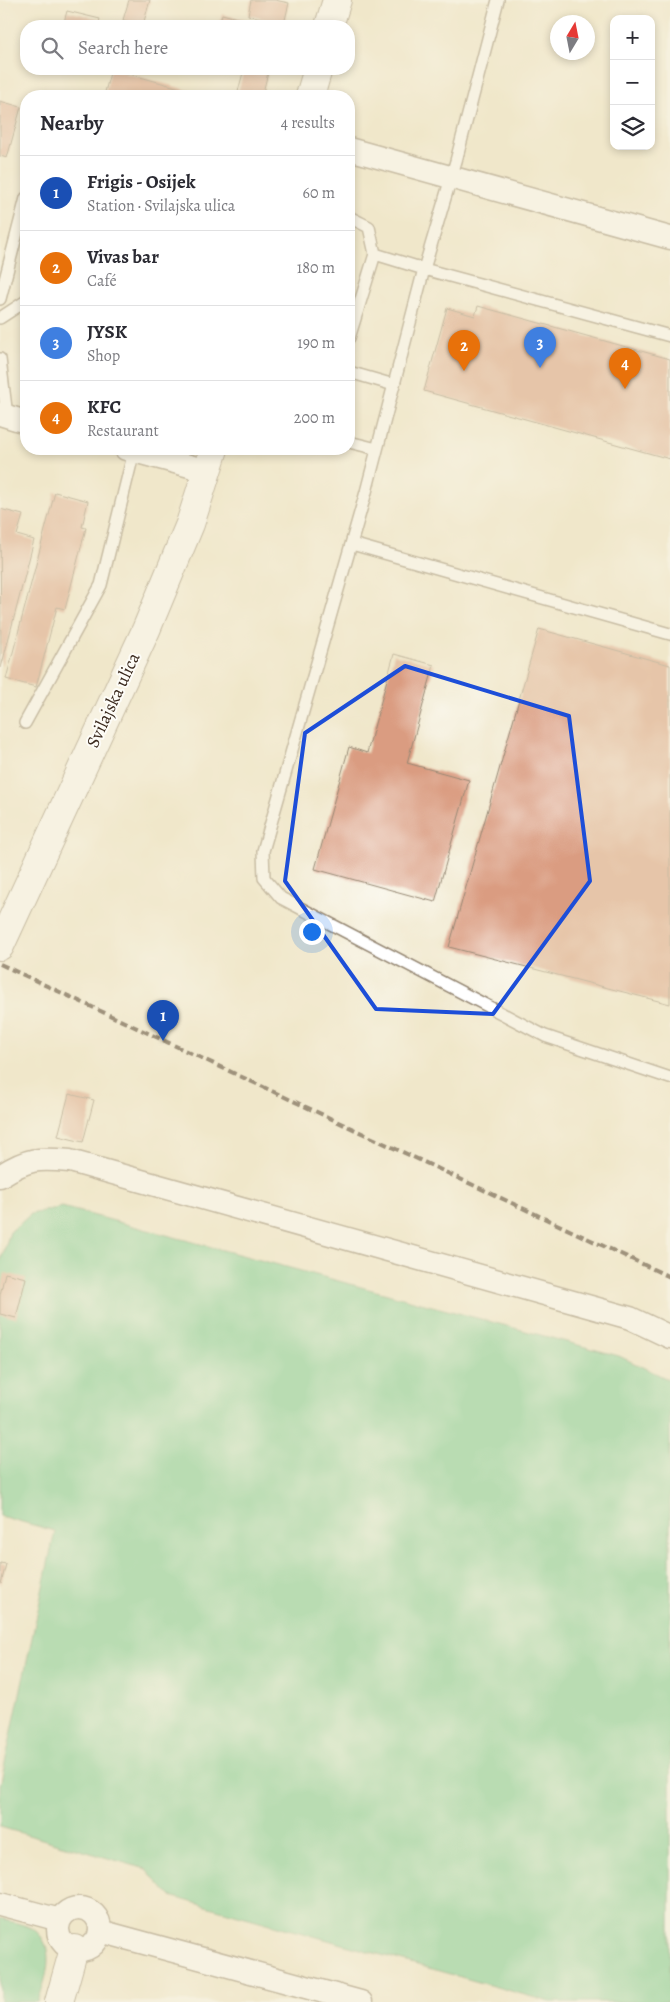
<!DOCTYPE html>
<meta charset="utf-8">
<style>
body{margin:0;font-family:Alegreya,serif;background:#f7f7f7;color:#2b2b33}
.controls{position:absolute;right:15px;top:15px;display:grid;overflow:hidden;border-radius:10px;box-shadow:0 2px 8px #0003}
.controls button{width:45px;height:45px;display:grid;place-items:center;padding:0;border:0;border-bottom:1px solid #e1e1e2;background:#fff;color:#2b2b33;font:25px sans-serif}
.compass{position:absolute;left:550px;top:15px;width:45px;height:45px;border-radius:50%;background:#fff;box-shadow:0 2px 8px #0003;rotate:10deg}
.you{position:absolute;left:311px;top:931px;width:18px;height:18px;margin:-12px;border:4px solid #fff;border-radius:50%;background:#1a73e8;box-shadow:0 0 0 8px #1a73e833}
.badge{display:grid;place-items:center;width:32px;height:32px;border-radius:50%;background:#db2777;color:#fff;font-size:16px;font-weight:700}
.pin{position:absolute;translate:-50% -41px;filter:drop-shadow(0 1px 2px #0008)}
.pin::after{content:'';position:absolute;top:26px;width:18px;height:15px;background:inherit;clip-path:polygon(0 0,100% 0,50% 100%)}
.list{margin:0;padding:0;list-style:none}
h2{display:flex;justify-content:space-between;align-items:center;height:65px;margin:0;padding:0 20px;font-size:21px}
h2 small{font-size:16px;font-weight:400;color:#7c7c81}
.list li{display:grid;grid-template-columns:32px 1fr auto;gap:15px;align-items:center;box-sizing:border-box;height:75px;padding:0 20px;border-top:1px solid #e1e1e2}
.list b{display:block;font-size:19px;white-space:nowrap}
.list p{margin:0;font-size:16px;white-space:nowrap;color:#7c7c81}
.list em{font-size:16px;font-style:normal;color:#7c7c81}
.icon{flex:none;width:28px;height:28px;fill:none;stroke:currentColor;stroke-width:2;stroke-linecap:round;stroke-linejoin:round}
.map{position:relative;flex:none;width:670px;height:2002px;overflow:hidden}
.search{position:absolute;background:#fff;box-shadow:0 2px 8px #0003;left:20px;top:20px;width:335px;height:55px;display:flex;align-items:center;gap:12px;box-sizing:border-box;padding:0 18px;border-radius:20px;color:#7c7c81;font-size:19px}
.panel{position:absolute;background:#fff;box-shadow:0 2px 8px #0003;left:20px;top:90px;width:335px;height:365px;border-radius:20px}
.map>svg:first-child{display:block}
</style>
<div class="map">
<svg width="670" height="2002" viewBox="0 0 670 2002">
<rect width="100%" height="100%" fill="#fdfcf7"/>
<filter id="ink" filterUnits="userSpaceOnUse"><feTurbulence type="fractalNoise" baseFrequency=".02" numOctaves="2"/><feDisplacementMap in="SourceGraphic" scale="10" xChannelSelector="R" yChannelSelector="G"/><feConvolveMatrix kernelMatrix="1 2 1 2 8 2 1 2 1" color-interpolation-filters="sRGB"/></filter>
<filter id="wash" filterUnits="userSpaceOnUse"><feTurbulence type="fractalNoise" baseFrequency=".0096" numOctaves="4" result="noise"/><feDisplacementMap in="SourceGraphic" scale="20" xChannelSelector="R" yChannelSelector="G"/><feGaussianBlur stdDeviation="1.12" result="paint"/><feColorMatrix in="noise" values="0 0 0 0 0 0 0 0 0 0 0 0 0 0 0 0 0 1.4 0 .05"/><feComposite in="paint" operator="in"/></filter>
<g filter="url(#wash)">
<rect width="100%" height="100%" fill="#f0e7cb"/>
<!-- green -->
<path fill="#74ce94" stroke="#587c59" d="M62 1207 619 1356 670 1380V2002H550L170 1896 146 1869 0 1827V1786L55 1531 0 1516V1263L10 1232 31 1214Z
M0 1919C11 1922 28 1924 37 1932 57 1951 45 1980 38 2002H0Z"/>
<g id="blocks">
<!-- building -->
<path fill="#da9c81" d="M129 0H150L143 25 123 20Z
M251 0H275L289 3 284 24 248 15Z
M67 11 100 19 98 26H63Z
M222 14 268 26H219Z
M111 69 209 96H104Z
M244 69H269L262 96 237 95Z
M0 101 21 107 7 158 0 156Z
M478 306 670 359V459L424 391 447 308 475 316Z
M55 492 88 501 82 527 86 528 65 609 57 607 36 687 6 679Z
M0 509 23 515 17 535 34 540 1 668Z
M539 629 670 665V1004L449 947Z
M394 654 434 665 407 763 469 780 435 902 315 869 349 747 367 753Z
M69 1094 94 1100 83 1142 58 1136Z
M5 1273 26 1278 16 1318 0 1314V1295Z
M0 1563 6 1564 1 1584H0Z"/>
</g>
</g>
<g filter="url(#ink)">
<use href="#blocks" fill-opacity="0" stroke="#968874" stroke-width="1"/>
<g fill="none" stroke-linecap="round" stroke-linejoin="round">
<defs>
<path id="service" d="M498 0 456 161 424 269 366 492 263 851 264 878 281 898 545 1036 670 1078
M349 217 369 227 375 254 424 269 670 336
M0 299 26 198
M0 318 26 301
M349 338 375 254
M0 359 7 416
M349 372 394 385
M349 442 377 449
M352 544 670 634
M25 723 101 585 134 451"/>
<path id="minor" d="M349 149 670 238
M0 414 26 422
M126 449 208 471
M0 1176C28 1158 38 1158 70 1161L630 1318 670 1337
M0 1904 60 1920
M58 1929a21 21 0 1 1 42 0a21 21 0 1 1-42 0Z
M100 1931 361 2002"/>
<path id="secondary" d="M329 26 337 0
M310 96 318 69
M0 946 146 630 190 524 214 449"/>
<path id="trunk" d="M59 2002 74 1949"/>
</defs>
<!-- service casing -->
<use href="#service" stroke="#968874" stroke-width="14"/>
<!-- minor casing -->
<use href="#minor" stroke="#968874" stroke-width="25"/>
<!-- secondary casing -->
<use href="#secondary" stroke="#968874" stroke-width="30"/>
<!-- trunk casing -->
<use href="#trunk" stroke="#968874" stroke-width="30"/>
<!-- service -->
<use href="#service" stroke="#fff" stroke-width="11"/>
<!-- minor -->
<use href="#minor" stroke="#fff" stroke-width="22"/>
<!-- secondary -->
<use href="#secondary" stroke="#fff" stroke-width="28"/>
<!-- trunk -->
<use href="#trunk" stroke="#fff" stroke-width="28"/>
<!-- rail -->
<path stroke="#3b2a1e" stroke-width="4" stroke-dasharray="8 4" stroke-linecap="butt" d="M0 964 670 1277"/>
</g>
</g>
<!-- marked area -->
<path d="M0 0H670V2002H0ZM405 666 569 716 590 881 493 1014 376 1009 285 881 305 733Z" fill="#f0e7cb" fill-opacity=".55" fill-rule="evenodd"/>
<path fill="none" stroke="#1d4ed8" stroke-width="4" stroke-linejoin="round" d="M405 666 569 716 590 881 493 1014 376 1009 285 881 305 733Z"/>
<g text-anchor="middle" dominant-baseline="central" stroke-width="4" stroke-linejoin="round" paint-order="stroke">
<!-- street labels -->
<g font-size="18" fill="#3b2a1e" stroke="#fdfcf7">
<text transform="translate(113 700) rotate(-65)">Svilajska ulica</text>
</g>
</g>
</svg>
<div class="controls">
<button>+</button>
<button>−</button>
<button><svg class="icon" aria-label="layers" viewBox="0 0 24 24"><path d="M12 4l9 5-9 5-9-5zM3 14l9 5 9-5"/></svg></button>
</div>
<svg class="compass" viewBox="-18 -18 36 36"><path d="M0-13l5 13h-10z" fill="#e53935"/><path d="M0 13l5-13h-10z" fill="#7c7c81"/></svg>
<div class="you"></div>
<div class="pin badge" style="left:163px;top:1041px;background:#1a4fb4">1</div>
<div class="pin badge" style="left:464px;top:371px;background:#e8710a">2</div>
<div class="pin badge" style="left:540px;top:368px;background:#3f7fe0">3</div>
<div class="pin badge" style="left:625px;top:389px;background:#e8710a">4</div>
<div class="search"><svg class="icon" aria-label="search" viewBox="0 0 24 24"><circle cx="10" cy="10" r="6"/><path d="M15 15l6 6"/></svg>Search here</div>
<section class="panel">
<h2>Nearby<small>4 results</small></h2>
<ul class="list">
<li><span class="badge" style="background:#1a4fb4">1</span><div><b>Frigis - Osijek</b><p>Station · Svilajska ulica</p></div><em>60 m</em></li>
<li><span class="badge" style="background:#e8710a">2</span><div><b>Vivas bar</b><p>Café</p></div><em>180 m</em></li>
<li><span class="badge" style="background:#3f7fe0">3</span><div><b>JYSK</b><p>Shop</p></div><em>190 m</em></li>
<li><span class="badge" style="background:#e8710a">4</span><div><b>KFC</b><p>Restaurant</p></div><em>200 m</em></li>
</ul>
</section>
</div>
